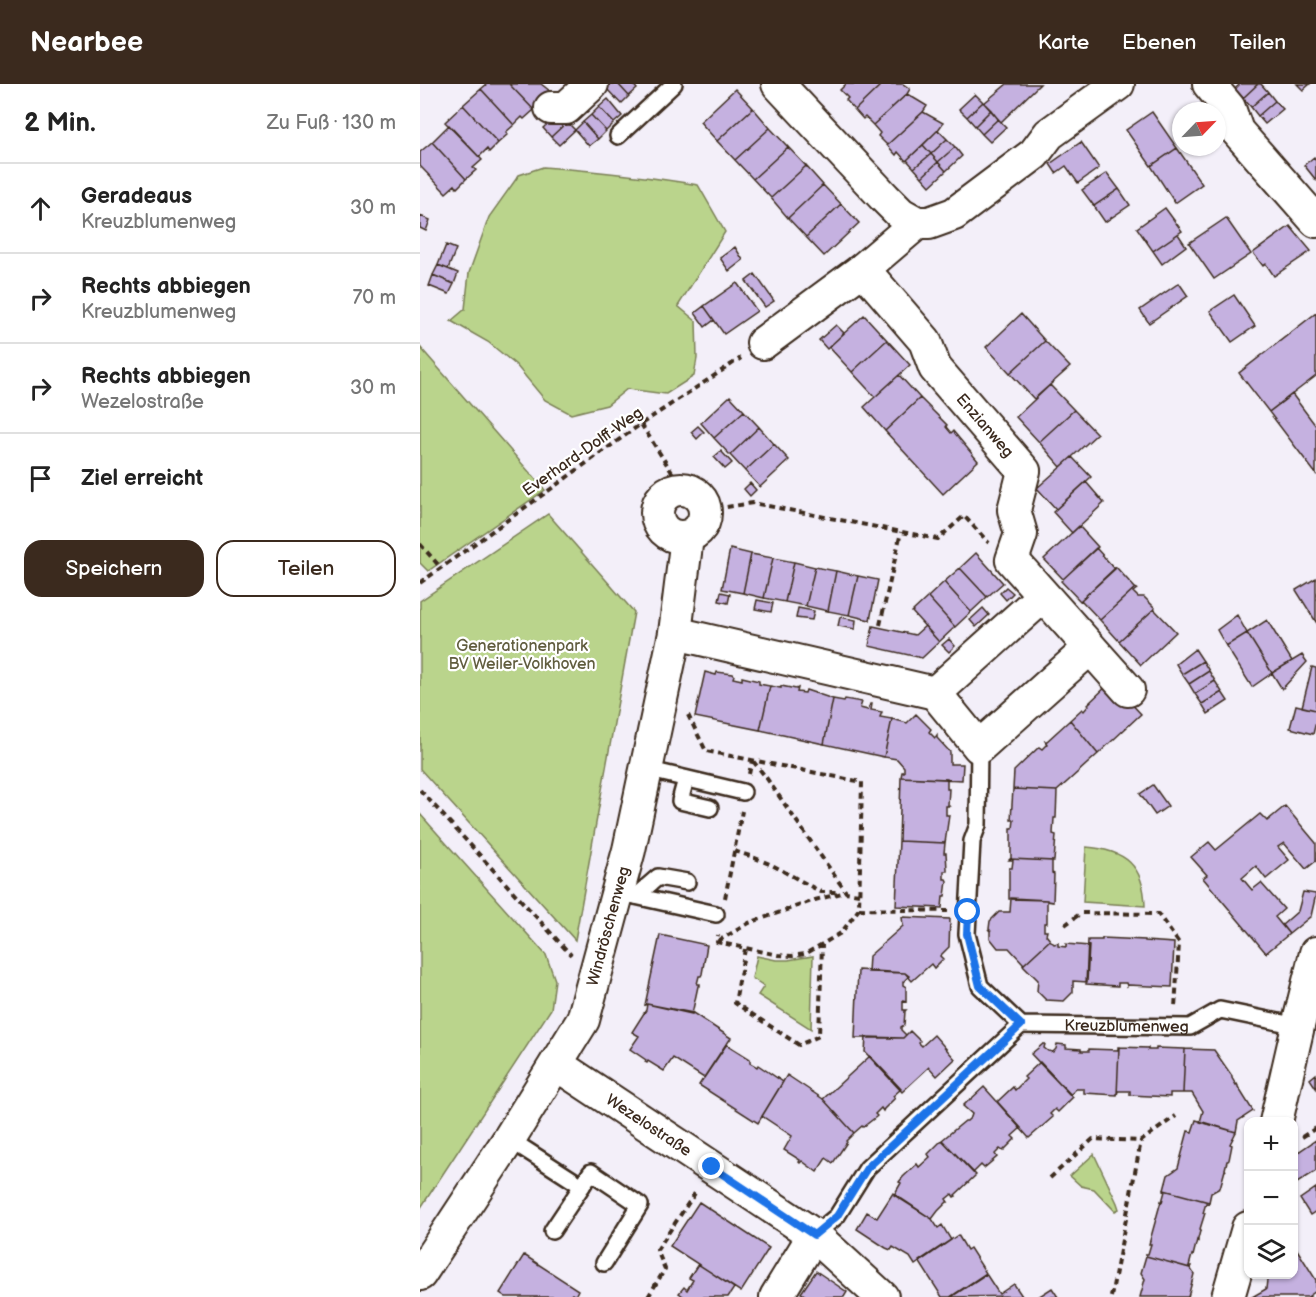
<!DOCTYPE html>
<html lang="de">
<meta charset="utf-8">
<style>
body{margin:0;font-family:"Balsamiq Sans",sans-serif;background:#f6f6f6;color:#222}
.controls{position:absolute;right:18px;bottom:18px;display:grid;overflow:hidden;border-radius:12px;box-shadow:0 2px 4px #0004}
.controls button{width:54px;height:54px;display:grid;place-items:center;padding:0;border:0;border-bottom:2px solid #e0e0e0;background:#fff;color:#222;font:30px sans-serif}
.compass{position:absolute;left:752px;top:18px;width:54px;height:54px;border-radius:50%;background:#fff;box-shadow:0 2px 4px #0004;rotate:65deg}
.stop{position:absolute;width:18px;height:18px;margin:-14px;border:4px solid #1a73e8;border-radius:50%;background:#fff}
.stop.end{background:#1a73e8;border-color:#fff;box-shadow:0 2px 6px #0008}
.list{margin:0;padding:0;list-style:none}
h2{display:flex;justify-content:space-between;align-items:center;height:78px;margin:0;padding:0 24px;font-size:26px}
h2 small{font-size:20px;font-weight:400;color:#767676}
.list li{display:grid;grid-template-columns:39px 1fr auto;gap:18px;align-items:center;box-sizing:border-box;height:90px;padding:0 24px;border-top:2px solid #e0e0e0}
.list b{display:block;font-size:22px;white-space:nowrap}
.list p{margin:0;font-size:20px;white-space:nowrap;color:#767676}
.list em{font-size:20px;font-style:normal;color:#767676}
.actions{display:flex;gap:12px;padding:18px 24px}
.actions a{flex:1;padding:14px 0;border:2px solid #3b2a1e;border-radius:18px;text-align:center;font-size:21px;color:#3b2a1e}
.actions .main{background:#3b2a1e;color:#fff}
.icon{flex:none;width:33px;height:33px;fill:none;stroke:currentColor;stroke-width:2;stroke-linecap:round;stroke-linejoin:round}
.map{position:relative;flex:none;width:896px;height:1213px;overflow:hidden}
header{display:flex;align-items:center;gap:36px;box-sizing:border-box;height:84px;padding:0 30px;background:#3b2a1e;color:#fff}
header strong{font-size:28px}
nav{display:flex;gap:33px;margin-inline-start:auto;font-size:21px}
main{display:flex}
aside{flex:1;background:#fff}
.map>svg:first-child{display:block}
</style>
<header>
<strong>Nearbee</strong>
<nav><a>Karte</a><a>Ebenen</a><a>Teilen</a></nav>
</header>
<main>
<aside>
<h2>2 Min.<small>Zu Fuß · 130 m</small></h2>
<ul class="list">
<li><svg class="icon" aria-label="ahead" viewBox="0 0 24 24"><path d="M12 20V5M6 11l6-6 6 6"/></svg><div><b>Geradeaus</b><p>Kreuzblumenweg</p></div><em>30 m</em></li>
<li><svg class="icon" aria-label="right" viewBox="0 0 24 24"><path d="M7 20v-9h11M14 6l5 5-5 5"/></svg><div><b>Rechts abbiegen</b><p>Kreuzblumenweg</p></div><em>70 m</em></li>
<li><svg class="icon" aria-label="right" viewBox="0 0 24 24"><path d="M7 20v-9h11M14 6l5 5-5 5"/></svg><div><b>Rechts abbiegen</b><p>Wezelostraße</p></div><em>30 m</em></li>
<li><svg class="icon" aria-label="arrive" viewBox="0 0 24 24"><path d="M6 21V4h12l-3 4 3 4H6"/></svg><div><b>Ziel erreicht</b></div></li>
</ul>
<div class="actions"><a class="main">Speichern</a><a>Teilen</a></div>
</aside>
<div class="map">
<svg width="896" height="1213" viewBox="0 0 896 1213">
<rect width="100%" height="100%" fill="#f3eff9"/>
<filter id="ink" filterUnits="userSpaceOnUse"><feTurbulence type="fractalNoise" baseFrequency=".0167" numOctaves="2"/><feDisplacementMap in="SourceGraphic" scale="12" xChannelSelector="R" yChannelSelector="G"/><feConvolveMatrix kernelMatrix="1 2 1 2 8 2 1 2 1" color-interpolation-filters="sRGB"/></filter>
<g filter="url(#ink)">
<!-- green -->
<path fill="#bad48c" stroke="#7a7f55" stroke-width="1.5" d="M123 83C175 87 227 92 278 101L305 148 258 222 276 237 277 274 274 292 246 310 207 305 187 321 151 330 125 316 96 281 68 258 31 237 45 225 49 189 69 133 99 91Z
M0 263 125 406 8 487 0 479Z
M128 430 214 528 155 856 0 685V517Z
M0 730 126 871 135 896 131 925 0 1125Z
M666 763C705 766 724 781 725 822L663 818Z
M337 872 356 876H368L393 872 391 945 338 911 344 902 332 894Z
M674 1070 697 1119 699 1125 695 1127 674 1105 661 1102 650 1092Z"/>
<!-- building -->
<path fill="#c5b1e0" stroke="#3b2a1e" stroke-width="1.5" d="M67 0H89L114 26 104 35 102 33 94 41 61 5Z
M89 0H121L130 7 121 16 123 17 114 26Z
M190 0H198L209 12 201 20 186 4Z
M198 0H213L217 5 209 12Z
M426 0H462L435 26 426 16 428 14 420 6Z
M462 0H483L490 5 487 10 453 41 445 33 443 35 435 26Z
M587 0H620L581 38 564 19Z
M820 0H838L823 14 815 5Z
M838 0H841L848 8 831 23 823 14Z
M877 0H890L883 6Z
M61 5 94 41 86 48 88 50 78 59 43 21Z
M315 5 333 24 297 57 280 38Z
M848 8 855 17 838 32 831 23Z
M487 10 507 22 503 28 467 61 458 52 460 49 453 41Z
M555 10 563 18 547 33 539 25Z
M188 15 202 32 194 39 179 23Z
M855 17 863 25 845 40 838 32Z
M563 18 571 26 555 42 547 33Z
M43 21 78 59 69 68 67 65 59 73 25 38Z
M179 23 194 39 186 47 171 31Z
M333 24 350 44 315 76 297 57Z
M571 26 578 35 562 50 555 42Z
M503 28 523 39 518 46 486 77 478 68 476 71 467 61Z
M732 28 757 64 731 82 706 46Z
M139 29 147 38 131 53 123 44Z
M171 31 186 47 178 55 163 38Z
M578 35 586 43 570 58 562 50Z
M147 38 155 46 139 61 131 53Z
M163 38 178 55 169 62 155 46Z
M29 41 62 76 53 84 56 86 46 95 12 58Z
M350 44 368 63 333 95 315 76Z
M518 46 527 55 511 70 503 61Z
M527 55 535 63 518 78 511 70Z
M12 58 46 95 37 104 35 101 26 109 0 82V68Z
M661 58 679 84 658 99 646 82 636 89 630 80Z
M503 61 511 70 494 84 487 76Z
M368 63 386 82 351 114 333 95Z
M535 63 542 72 526 87 518 78Z
M757 64 782 100 755 119 731 82Z
M511 70 518 78 502 93 494 84Z
M894 73 896 76V96L884 81Z
M518 78 526 87 510 102 502 93Z
M386 82 403 101 368 134 351 114Z
M687 89 699 105 674 122 662 106Z
M403 101 421 120 386 153 368 134Z
M699 105 710 121 685 138 674 122Z
M421 120 439 139 404 172 386 153Z
M745 124 762 147 733 167 717 144Z
M0 132 10 136 6 147 0 144Z
M806 134 831 170 794 195 769 159Z
M870 142 891 167 854 192 846 180 843 182 833 169Z
M758 150 766 162 742 180 733 167Z
M26 161 36 165 28 185 18 181Z
M315 163 323 176 309 187 300 174Z
M18 181 38 189 34 200 13 191Z
M335 190 354 217 345 223 326 197Z
M13 191 34 200 29 210 9 202Z
M317 199 337 227 304 250 284 222Z
M759 199 768 212 729 239 720 226Z
M814 211 835 242 812 258 790 227Z
M284 222 294 236 285 243 275 229Z
M896 229V292L849 328 819 289Z
M601 230 625 257 590 289 566 263Z
M444 231 467 256 432 288 409 263Z
M416 241 424 249 407 265 399 256Z
M467 256 490 281 455 313 432 288Z
M625 257 650 283 614 315 590 289Z
M479 291 500 314 465 347 444 323Z
M630 301 654 326 619 358 596 333Z
M872 310 896 342V390L849 328Z
M310 312 324 327 294 354 281 339Z
M500 314 527 341 526 343 531 349 533 347 558 377 523 410 465 347Z
M654 326 677 350 641 383 619 358Z
M324 327 339 343 310 371 294 354Z
M278 342 284 348 277 355 271 348Z
M339 343 354 360 325 387 310 371Z
M354 360 369 376 340 403 325 387Z
M301 367 312 379 305 385 294 373Z
M652 373 671 393 636 425 617 404Z
M666 398 684 419 652 449 633 428Z
M330 399 336 406 330 412 324 405Z
M659 442 678 463 643 495 624 475Z
M676 464 695 485 660 517 641 497Z
M310 465 331 470 323 509 302 505Z
M556 469 583 499 567 513 540 484Z
M331 470 353 474 344 514 323 509Z
M353 474 374 478 365 518 344 514Z
M374 478 395 483 386 522 365 518Z
M395 483 416 487 408 527 386 522Z
M696 483 715 504 680 536 661 516Z
M540 484 567 513 551 528 524 498Z
M416 487 438 492 429 531 408 527Z
M438 492 458 496 450 536 429 531Z
M896 494V538L876 506Z
M524 498 551 528 535 543 508 513Z
M586 503 593 509 586 516 580 509Z
M715 504 717 505 713 508 718 513H724L735 524 699 557 680 536Z
M301 508 310 510 308 519 299 517Z
M508 513 535 543 519 558 492 528Z
M337 516 353 519 351 528 335 525Z
M378 524 394 527 392 536 376 534Z
M563 524 569 531 556 543 550 536Z
M734 525 756 548 721 581 699 557Z
M817 531 827 549 806 562 797 546Z
M420 533 436 536 435 545 418 542Z
M847 536 872 577 852 589 827 549Z
M453 542 495 551 505 542 519 558 502 574 449 562Z
M827 549 852 589 832 603 806 562Z
M529 555 535 562 529 568 522 561Z
M775 565 783 577 762 590 756 580Z
M882 571 887 578 862 605 852 589Z
M783 577 789 587 769 600 762 590Z
M892 583 896 584V626L882 623Z
M789 587 795 597 775 610 769 600Z
M285 588 296 591 297 588 313 590 314 591 313 594 322 596V593L339 597V600L350 602 340 646 275 633Z
M795 597 802 608 782 620 775 610Z
M691 598 721 630 678 670 650 636 662 625 664 627 669 621 668 620Z
M350 602 361 604V602L376 605 378 604 377 608 385 609 386 606 413 615 404 660 340 646Z
M802 608 808 617 788 630 782 620Z
M413 615 424 617 425 615 442 618 440 624 448 626 450 620H452L451 626 462 628 460 633 472 635 464 673 404 660Z
M876 621 896 626V638L893 650 870 644Z
M496 630 511 645 509 648 515 654 517 651V654L530 668V680H543L542 696 481 693 482 688H484V683L477 675 464 673 472 635 487 639Z
M650 636 678 670 637 707 593 705 594 687 619 663 622 665 627 660 625 657H627Z
M481 693 527 695V705H529L528 721 529 722H526V731H529L525 759 479 757Z
M733 701 748 722 735 731 720 710Z
M593 705 637 707 636 734H634L633 750 636 751 634 777 591 775V744H593L594 736H591Z
M865 722 896 759V777L886 785 864 759 858 763 869 776 846 795 836 782 822 794 832 806 841 799 864 825 855 833 869 850 846 869 783 794 787 791 771 773 789 758 796 766 840 730 847 737Z
M479 757 525 759 524 769H526L527 785V787H524V795H526L527 797 525 812H523L522 824 476 822Z
M590 775 632 777V789L634 790 633 818 627 817V816L589 815V784H592L593 776H589Z
M883 808 896 810 891 832 869 850 862 841 878 827Z
M591 814 627 816V839H624V847H627L626 851 630 856 603 881V879L589 864H578L570 854V847L569 846H570L569 845 570 837 579 828H590Z
M482 833 530 835 529 863 520 872 523 875 514 884 511 880 492 897 485 889 448 888 449 872 483 842Z
M240 851 287 861 282 890 281 892H279L277 900H280V902H278L272 930 227 920 225 921Z
M682 854 725 856V857L754 859 752 903 708 901 707 902 706 899H698V902H697L666 900 668 856H682Z
M630 856 634 860 638 859V862L646 863V860L669 862 667 898 653 897V908L644 917 626 916 617 907 618 896 603 881Z
M438 886 485 889 489 892 483 898V901L486 903V918L483 917V926H486L485 927 484 941 481 943V946L486 951 483 954H435Z
M227 920 273 929 311 954 284 994 253 974 244 987 228 977 227 979 225 978 226 976 210 965 219 952 212 948 226 926Z
M490 947 500 957 499 959 502 962 514 951 535 975 517 992 509 983 482 1008 445 968 446 953 483 954Z
M306 960 330 975V979L337 983 338 981 363 998 338 1039 279 1001Z
M623 960H625L624 964 628 967 633 968 636 965 637 960 646 961V964L661 965V967H669V965L698 966V963H699L697 1011 664 1009V1005H656L650 1011 611 970Z
M699 963 728 964V966H736V964L765 965 763 1009H750V1013L710 1011V1007H698L697 1011Z
M765 965 794 966 812 992V994L816 1001 817 1000 818 1002V1003L833 1027 818 1037 816 1048 780 1038 783 1027 772 1009H763Z
M450 972 481 1005 473 1012 475 1014 464 1025 463 1027 461 1024 455 1030 457 1032 456 1033 443 1043 442 1042 434 1049 403 1015Z
M620 978 653 1013 638 1028 635 1025 630 1030 633 1033 609 1054 577 1018 593 1003 595 1006 606 995 604 993Z
M896 990V1004L890 995Z
M367 991 403 1015 434 1049 426 1057 427 1058 413 1079 406 1074 397 1088 382 1077 380 1079 379 1078 380 1076 364 1066 372 1052 342 1032Z
M564 1003 601 1044 592 1052 595 1055 583 1067 580 1065 575 1070 577 1073 564 1084 561 1081 553 1089 522 1056 545 1037H547L551 1033 552 1030 543 1022 550 1015H549H551Z
M776 1036 816 1048 810 1060 812 1061 809 1076 808 1077H807L805 1085 806 1087 805 1086 800 1104 791 1109 789 1118 744 1106 748 1091 758 1084 768 1047 772 1048Z
M522 1056 556 1091 535 1111 536 1112 534 1113 532 1110 526 1115 528 1118H527L518 1127 512 1135 474 1111 481 1099 479 1098 483 1093 497 1080 499 1083 510 1073 508 1070Z
M896 1056V1087L874 1101V1071Z
M896 1104V1127L890 1131 880 1115Z
M744 1106 789 1118 788 1120 786 1119 783 1129H785L780 1145 781 1147H780L778 1155V1157L777 1156 773 1172 772 1171 769 1182H771L770 1184 726 1172V1170H728L731 1160H729L741 1117 742 1118 745 1107H744Z
M473 1109 512 1135 518 1144 522 1141 531 1156 495 1181 490 1173 473 1163 471 1166 466 1164 437 1145 447 1128 457 1134Z
M279 1118 349 1164 321 1208 250 1162Z
M538 1151 547 1166 550 1164 566 1189 530 1213H522L499 1177Z
M876 1164 896 1196V1207L889 1212 890 1213H832L846 1205 847 1196 844 1190H874V1165Z
M104 1171 158 1206 155 1212 152 1210 149 1213H86L80 1209Z
M726 1172 770 1184 774 1190 768 1213H720L725 1195 721 1189Z
M278 1180 314 1204 308 1213H262L263 1212 259 1209 264 1203 267 1206 273 1196 269 1194Z
M396 1187 427 1208 424 1213H386V1212L381 1209Z
M566 1190 579 1210 594 1200 602 1212 531 1213Z
M632 1204 638 1213H618Z"/>
<g fill="none" stroke-linecap="round" stroke-linejoin="round">
<defs>
<g id="service">
<path d="M198 52 254 0"/>
<path id="s1" d="M559 663 558 741 552 757 547 850 560 902 601 941 770 943 800 926 878 942"/>
<path d="M226 685 323 708"/>
<path d="M266 695 260 717 290 724"/>
<path d="M197 808 296 830"/>
<path d="M216 812 238 793 267 798"/>
<path d="M89 1055 162 1102 171 1088 220 1121 184 1179"/>
<path d="M132 1147 162 1102"/>
<path d="M394 1151 417 1132 447 1084 601 941"/>
</g>
<g id="minor">
<path d="M358 0 465 114 481 130 497 139H509L534 130 614 70 629 50 698 0"/>
<path d="M789 0 809 24 817 47 896 137"/>
<path d="M131 24H146L172 0"/>
<path id="s2" d="M443 185 505 257 515 284 604 387 594 426 601 450 592 476 708 606"/>
<path d="M343 259 443 185 497 139"/>
<circle cx="261" cy="429" r="24"/>
<path d="M255 549 515 609 559 663 670 564"/>
<path d="M515 609 623 512"/>
<path id="s3" d="M136 980 394 1151 462 1213"/>
<path d="M856 1038 878 942 896 869"/>
<path id="s4" d="M0 1190 89 1055 163 936 209 766 255 549 267 453"/>
<path d="M356 1213 394 1151"/>
<path d="M808 1213 828 1144"/>
</g>
</defs>
<!-- service casing -->
<use href="#service" stroke="#3b2a1e" stroke-width="20"/>
<!-- minor casing -->
<use href="#minor" stroke="#3b2a1e" stroke-width="36"/>
<!-- path -->
<path stroke="#3b2a1e" stroke-width="4" stroke-dasharray="6 4.5" stroke-linecap="butt" d="M221 340 262 404
M286 426 333 419 518 455 544 432 569 459
M0 460 21 484
M0 499 221 340 321 274
M460 541 481 448
M268 631 286 667 442 698 439 825 421 849 385 870 372 872 358 871 297 858 298 851
M333 677 345 692 426 808 439 810
M329 690 332 676
M0 706 151 871
M314 767 330 772 352 781 401 808H420
M305 814 322 727
M439 825 528 827
M645 841 661 829 738 830 759 859 755 924
M298 857 329 839 395 816 426 808
M325 865 315 919 379 961 399 952 402 861
M882 1053 896 1044
M630 1094 673 1055 721 1057
M228 1213 245 1185 237 1166 277 1106
M691 1213 721 1057 756 1032"/>
<!-- service -->
<use href="#service" stroke="#fff" stroke-width="15"/>
<!-- minor -->
<use href="#minor" stroke="#fff" stroke-width="32"/>
</g>
</g>
<g fill="none" stroke-linecap="round" stroke-linejoin="round" filter="url(#ink)">
<!-- route -->
<path stroke="#1a73e8" stroke-width="8" d="M292 1083 394 1151 417 1132 447 1084 601 941 560 902 547 850 548 828"/>
</g>
<g text-anchor="middle" dominant-baseline="central" stroke-width="4.5" stroke-linejoin="round" paint-order="stroke">
<!-- street labels -->
<g font-size="16" fill="#3b2a1e" stroke="#fff">
<text stroke="none"><textPath href="#s2" startOffset="200">Enzianweg</textPath></text>
<text transform="translate(163 368) rotate(-35)">Everhard-Dolff-Weg</text>
<text stroke="none"><textPath href="#s4" startOffset="399">Windröschenweg</textPath></text>
<text stroke="none"><textPath href="#s1" startOffset="404">Kreuzblumenweg</textPath></text>
<text stroke="none"><textPath href="#s3" startOffset="111">Wezelostraße</textPath></text>
</g>
<!-- park labels -->
<g font-size="16" fill="#615d3f" stroke="#fff">
<text x="102" y="562">Generationenpark<tspan x="102" dy="18">BV Weiler-Volkhoven</tspan></text>
</g>
</g>
</svg>
<div class="controls">
<button>+</button>
<button>−</button>
<button><svg class="icon" aria-label="layers" viewBox="0 0 24 24"><path d="M12 4l9 5-9 5-9-5zM3 14l9 5 9-5"/></svg></button>
</div>
<svg class="compass" viewBox="-18 -18 36 36"><path d="M0-13l5 13h-10z" fill="#e53935"/><path d="M0 13l5-13h-10z" fill="#767676"/></svg>
<div class="stop" style="left:548px;top:828px"></div>
<div class="stop end" style="left:292px;top:1083px"></div>
</div>
</main>
